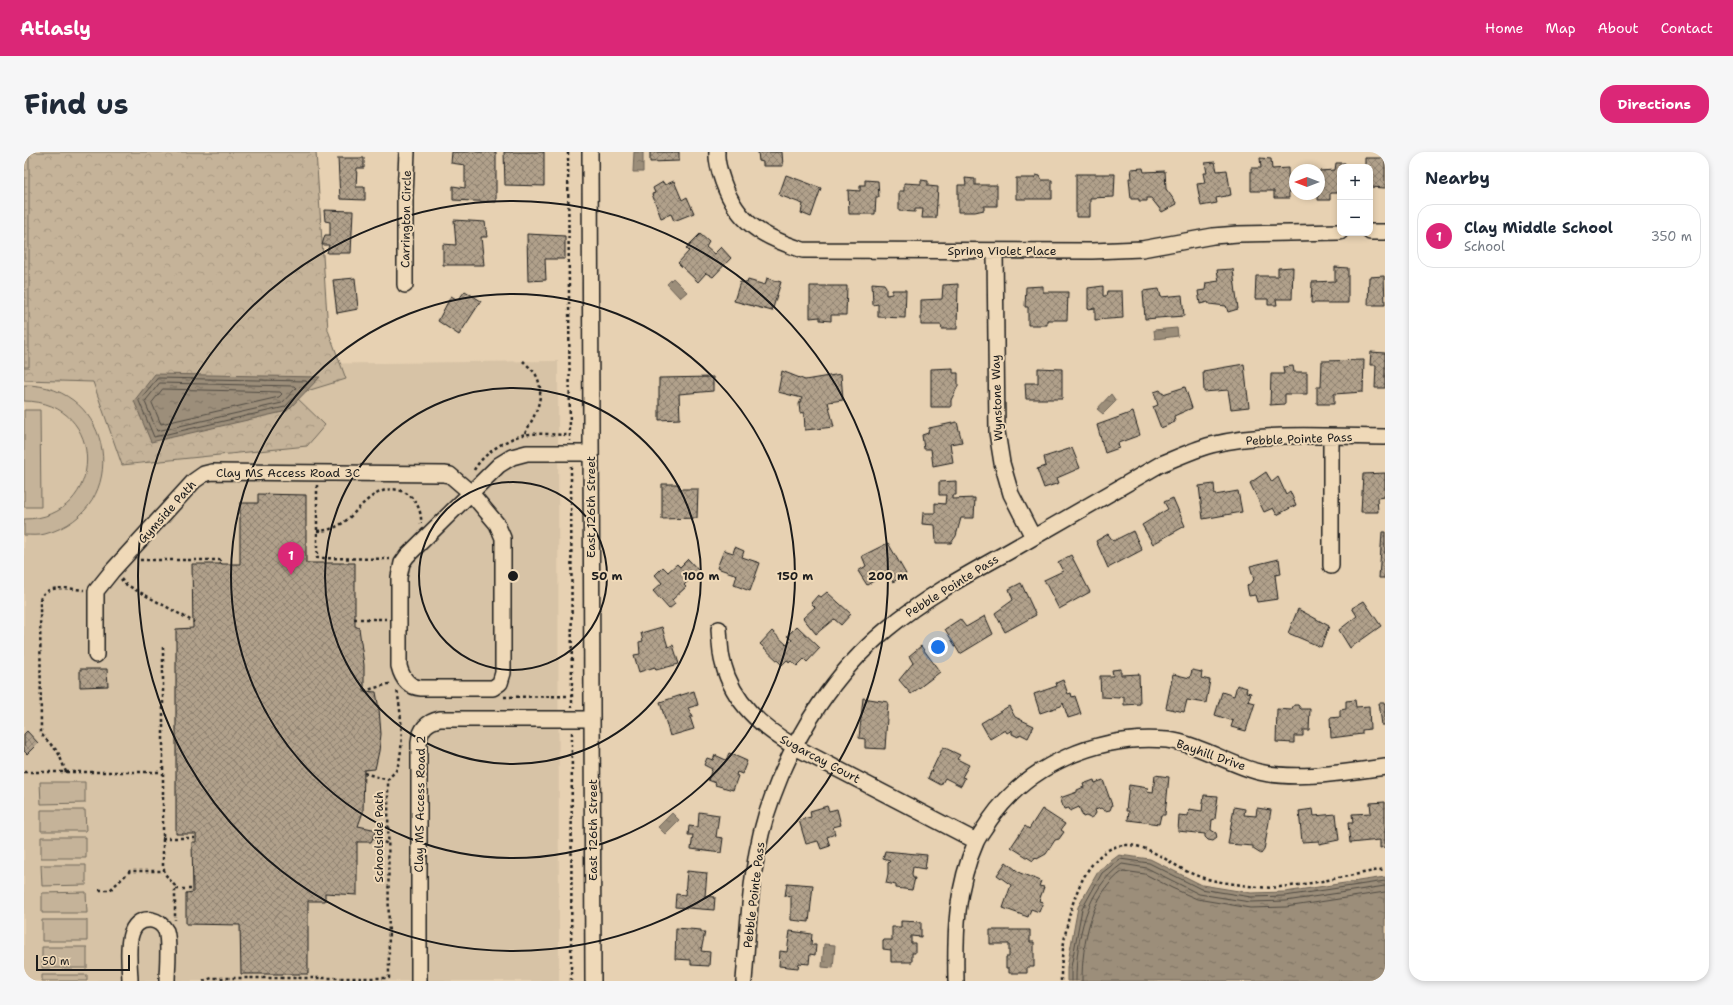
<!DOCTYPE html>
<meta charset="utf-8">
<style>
body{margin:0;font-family:"Shantell Sans",sans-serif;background:#f6f6f7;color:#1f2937}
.controls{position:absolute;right:12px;top:12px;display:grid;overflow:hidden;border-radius:8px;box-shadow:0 2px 6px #0003}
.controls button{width:36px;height:36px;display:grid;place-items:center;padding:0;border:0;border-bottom:1px solid #e0e1e3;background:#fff;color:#1f2937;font:20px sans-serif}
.compass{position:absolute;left:1265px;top:12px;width:36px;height:36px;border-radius:50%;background:#fff;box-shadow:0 2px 6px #0003;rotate:270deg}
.scale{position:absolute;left:12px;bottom:10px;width:94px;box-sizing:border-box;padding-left:4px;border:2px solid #1c1c1c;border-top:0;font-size:11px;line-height:14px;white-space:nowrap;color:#1c1c1c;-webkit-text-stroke:3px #efd9b8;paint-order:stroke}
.you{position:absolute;left:914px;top:495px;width:14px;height:14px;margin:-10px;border:3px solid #fff;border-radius:50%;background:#1a73e8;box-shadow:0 0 0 6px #1a73e833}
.badge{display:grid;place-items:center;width:26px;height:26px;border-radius:50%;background:#db2777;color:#fff;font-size:13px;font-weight:700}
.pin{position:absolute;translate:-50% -33px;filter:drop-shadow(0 1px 2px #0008)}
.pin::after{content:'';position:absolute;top:21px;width:14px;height:12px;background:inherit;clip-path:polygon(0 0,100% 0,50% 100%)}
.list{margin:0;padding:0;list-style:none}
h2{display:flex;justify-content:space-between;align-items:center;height:52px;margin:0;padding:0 16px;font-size:17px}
h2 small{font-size:13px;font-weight:400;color:#747a83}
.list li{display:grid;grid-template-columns:26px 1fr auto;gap:12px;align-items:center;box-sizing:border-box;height:64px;margin:0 8px 8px;padding:0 8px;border:1px solid #e0e1e3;border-radius:16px}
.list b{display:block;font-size:15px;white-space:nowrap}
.list p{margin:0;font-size:13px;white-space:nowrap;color:#747a83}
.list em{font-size:13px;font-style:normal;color:#747a83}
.map{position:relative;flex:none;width:1361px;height:829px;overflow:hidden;border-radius:16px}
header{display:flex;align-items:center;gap:24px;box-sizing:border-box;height:56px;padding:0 20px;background:#db2777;color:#fff}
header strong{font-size:19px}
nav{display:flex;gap:22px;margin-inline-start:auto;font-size:14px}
.intro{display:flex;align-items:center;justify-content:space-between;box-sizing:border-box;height:96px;padding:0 24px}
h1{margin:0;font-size:28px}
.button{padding:10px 18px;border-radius:16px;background:#db2777;color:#fff;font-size:14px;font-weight:700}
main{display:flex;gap:24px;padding:0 24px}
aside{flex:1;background:#fff;border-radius:16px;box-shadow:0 2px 6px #0003}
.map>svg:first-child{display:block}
</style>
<header>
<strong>Atlasly</strong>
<nav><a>Home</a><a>Map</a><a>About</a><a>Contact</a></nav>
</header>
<div class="intro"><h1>Find us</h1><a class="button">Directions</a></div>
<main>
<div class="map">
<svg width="1361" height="829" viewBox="0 0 1361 829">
<defs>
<pattern id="forest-crowns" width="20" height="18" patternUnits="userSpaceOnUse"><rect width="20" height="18" fill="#c5b399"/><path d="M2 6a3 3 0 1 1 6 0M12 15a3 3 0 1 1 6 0" fill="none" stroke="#a99983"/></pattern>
<pattern id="park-dots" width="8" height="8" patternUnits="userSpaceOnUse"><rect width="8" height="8" fill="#c5b399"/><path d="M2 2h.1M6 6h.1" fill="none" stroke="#a99983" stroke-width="1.8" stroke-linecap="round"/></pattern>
<pattern id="water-ripples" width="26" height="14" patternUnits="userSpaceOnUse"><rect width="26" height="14" fill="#9c8e7a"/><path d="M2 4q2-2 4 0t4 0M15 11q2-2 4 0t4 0" fill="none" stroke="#7e7363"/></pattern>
<pattern id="building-cross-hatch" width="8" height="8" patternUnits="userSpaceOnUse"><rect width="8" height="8" fill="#b1a18b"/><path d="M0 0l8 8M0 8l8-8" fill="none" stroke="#8f8271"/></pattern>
</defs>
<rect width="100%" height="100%" fill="#e7d1b2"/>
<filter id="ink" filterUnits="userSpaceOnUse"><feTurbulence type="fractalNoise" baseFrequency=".025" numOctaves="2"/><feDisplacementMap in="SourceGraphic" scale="8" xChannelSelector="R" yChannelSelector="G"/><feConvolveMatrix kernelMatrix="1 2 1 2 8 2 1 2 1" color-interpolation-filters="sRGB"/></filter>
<g filter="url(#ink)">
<!-- built -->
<path fill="#d7c3a6" d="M534 209 535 829H0V215Z"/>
<!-- grass -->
<path fill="#c5b399" stroke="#70685a" d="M0 233C91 232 110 358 21 382 15 384 7 383 0 383V367C83 367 84 249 0 249Z
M0 258H16L17 355H0Z
M16 630H61V651L17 652Z
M17 658H61L62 679H17Z
M17 685H62V706H17Z
M17 713H62V733L18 734Z
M62 740 63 761H18V741Z
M18 768H63V789H18Z
M18 795H63V816H18Z
M18 823H63V829H18Z"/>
<!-- forest -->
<path fill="url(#forest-crowns)" stroke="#70685a" d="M0 0H292L304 178 322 227 270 243 301 273 283 294 98 313 69 230 0 228Z"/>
<!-- park -->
<path fill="url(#park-dots)" stroke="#70685a" d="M0 0H5V215H0Z"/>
<!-- water -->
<path fill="url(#water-ripples)" stroke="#696054" d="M610 0H619V20H609Z
M649 126 663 140 656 146 643 132Z
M1153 176 1154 184 1131 187 1130 178Z
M131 222 296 225 263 259 127 290 110 249Z
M1087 242 1092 249 1079 262 1073 257Z
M648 661 655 668 641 682 634 675Z
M1095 703 1126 707 1178 733 1227 741 1261 740 1361 725V829H1043V815L1054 755 1075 718Z
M800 792 811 793 809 816 798 815Z"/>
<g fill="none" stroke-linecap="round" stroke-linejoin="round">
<!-- shore -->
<path stroke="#4f4a42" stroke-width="1" d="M134 226 282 229 284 231 261 255 130 285 115 249Z
M136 231 270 234 272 236 258 251 133 279 121 250Z
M139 237 256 240 258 242 255 245 137 272 128 251Z
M1047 829V815L1058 757 1078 721 1096 707 1125 711 1177 737 1227 745 1261 744 1361 729
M1052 829C1052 787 1062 737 1098 712L1123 716 1175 742 1226 750 1262 749 1361 734
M1058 829C1058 792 1067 741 1099 719L1121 722 1148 736 1173 747 1226 756 1262 755 1361 740"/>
</g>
<!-- building -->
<path fill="url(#building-cross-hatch)" stroke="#1c1c1c" d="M428 0H472V50L429 48V34L441 36V13L427 11Z
M480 0H520V34L481 33Z
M626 0H655V9L626 10Z
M734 0H758L759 14H739V10L735 9Z
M314 6H340V16H333L332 35H341V48L316 47Z
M1236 6 1247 7 1248 17 1264 16 1265 46H1250V39H1227V16H1237Z
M1341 6H1361V36L1346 35V15H1341Z
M1191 10 1193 19 1203 18 1207 43 1192 46 1193 51 1177 54 1173 32 1181 31 1179 21H1183L1181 11Z
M1312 11H1321V15H1316V41H1306V48H1294L1295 19 1311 18Z
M1119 16 1120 20 1141 19 1142 37 1153 52 1138 60 1127 46H1123V49H1115V47H1107L1105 26H1108L1107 17Z
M1052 22H1091L1090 45 1066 46V65H1052Z
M762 23 797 36 787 65 777 61 779 52 755 43Z
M1012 23 1016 24 1018 28H1028V47H992V26H1010Z
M941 26 951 27V33H973V54H960V58L951 60H934V33H942Z
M841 28 854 29 855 45H852L851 62H825L824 38 836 39V33H841Z
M897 28 904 29V34L914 35 912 66H898L899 57H891V60L875 59V39H880V31L897 32Z
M650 29 658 48 663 45 670 61 650 69 647 62 637 66 628 42 631 41 629 36 639 30 641 33Z
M300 58 329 59 327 101H303L305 93H298L301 83H306V70L301 69Z
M430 68 461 70 463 85H457L460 113H419V92L432 93Z
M503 82 541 84V107H521L522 128 504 129Z
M676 82 685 90 682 95 690 102 697 95 707 106 689 125 682 121 674 130 654 111 665 99 662 96Z
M1269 115 1268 147H1252L1253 153H1244V147H1231L1232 124H1254V116Z
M1311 115 1324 116V151H1287L1288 130 1311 129Z
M1209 117 1214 157 1204 160 1202 154 1185 152 1184 150 1176 152 1174 139 1181 138 1182 131 1195 129 1193 118Z
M1360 124 1361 153H1344L1345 125Z
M331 126 334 157 313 161 309 128Z
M743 126 757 130 748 159 710 149 716 130 723 131 724 128 741 133Z
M848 131 860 132 862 135V143L868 142V138H882L881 166 854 165V152L849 153Z
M934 132 933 177H918L917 173H897V148L918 147 919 133Z
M786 134H823L822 163H807V169L796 168V165L786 166Z
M1019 134V140H1044L1043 168H1023V173H1004V155H1001L1002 135Z
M1079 134V144H1082L1083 139H1098L1099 166 1071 168V156L1064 157V136Z
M1135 137 1137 145 1158 143 1160 164 1121 167 1119 139Z
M441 139 457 149 435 183 414 169 427 144 434 148Z
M1347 200 1361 201V236H1351L1352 213H1346Z
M1340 208 1339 240 1310 242V252H1293V235H1297L1298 209Z
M1220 212 1225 255 1207 257 1204 238 1180 240 1179 219Z
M1269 214 1270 220H1283V242H1261V252L1246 253 1247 222H1260L1259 215Z
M929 216V221H934V234L927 248V255H907V217Z
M1014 216 1038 217V247H1002L1001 231H1014Z
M758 219 781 228 817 222 819 248 804 250 810 275 781 278 780 260 776 261 775 252 778 246 754 240Z
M689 225V239L655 242 656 267 635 268V226Z
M1161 235 1168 256 1150 264 1151 270 1137 276 1129 255 1134 253 1130 240 1136 238 1139 242Z
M1109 260 1116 283 1094 291 1095 296 1081 301 1073 273Z
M933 270 938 290 926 292 929 310 909 314 907 297H900L898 283 904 281 905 276Z
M1048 296 1056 316 1033 326 1035 331 1020 336 1013 317 1022 314 1020 305Z
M1242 320 1248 330 1254 325 1262 342 1266 339 1272 353 1253 363 1249 356 1240 360 1226 331Z
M1361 321V345L1353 346 1354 360H1337L1339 322Z
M932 329V343H928V347L951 346 950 366H937L932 384 927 391H912L911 373 898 372 899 361H911V351L921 352 922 343H915V330Z
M638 332H655V337H674L673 366 638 367Z
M1190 332 1191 343 1214 339 1218 360 1179 367 1175 334Z
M234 342 282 343V411H331V474L335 476 340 513V539L352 540 355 557 357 582 355 599 351 617 340 618 339 660 334 674 353 678 347 690H333V743L301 741V749H284V822H217L216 773 162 772V741L169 740 168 690H172V682H152V477L169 476 168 412H216V351H234Z
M1149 346 1161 374 1129 392 1118 373 1144 357 1140 350Z
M1109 379 1118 398 1084 416 1072 389 1084 382 1089 389Z
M1358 380H1361V426H1355Z
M864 391 882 422 869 430 863 421 843 433 834 419 842 414 838 404Z
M711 395 720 399 718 405 736 411 726 439 710 433 713 423 693 416 700 398 709 401Z
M1047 403 1066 440 1035 457 1020 428 1039 419 1034 410Z
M664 407 675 419 660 433 662 435 648 448 651 452 645 457 629 439 638 431 631 423 639 415 644 420 653 412 656 415Z
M1255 407 1257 422 1251 423 1254 447 1233 450 1231 443 1225 444 1223 434 1230 428 1226 414Z
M997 431 1012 463 981 480 971 461 989 448 985 437Z
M803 440 827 462 817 473 810 467 792 482 779 466 791 455 787 451 794 443 797 445Z
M1340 449 1357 474 1326 496 1315 478 1333 464 1328 456Z
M1274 457 1305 474 1297 495 1264 481Z
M961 464 969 482 936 502 921 477 936 467 942 475Z
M773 474 796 496 783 510 780 507 773 514 767 509 765 511 763 508 758 513 736 492 748 479 763 493 768 488 763 484Z
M638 475 644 495 649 493 655 512 632 518 631 515 615 520 610 503 616 502 615 490 619 489 617 481Z
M897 494 916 520 887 542 875 528 889 511 885 504Z
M56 517H83L84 534 56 535Z
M1097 517V523L1115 522 1116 552 1100 553V544L1095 545V546L1077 545 1076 524H1089L1088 518Z
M1168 518 1178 520 1177 526 1186 528 1182 551 1163 548 1160 560 1142 556 1149 522 1166 526Z
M1039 528 1044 542 1047 541 1048 545 1051 544 1057 562 1044 566 1039 551 1037 554 1016 561 1010 542 1033 534 1032 531Z
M1213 533 1223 536 1222 540 1227 541 1224 549 1231 551 1222 579 1207 575 1209 569 1191 563 1198 540 1210 544Z
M670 539 674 553 664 556 669 565H666L670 577 646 584 636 550Z
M839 546 864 550 861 597 841 596V587L835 586Z
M1331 548 1332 555 1345 554 1346 577 1338 578V582L1307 586 1306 566 1316 565V558L1322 557V549Z
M1355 551H1361V573H1358Z
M1270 553H1274L1277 557H1286L1285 578H1279V584H1270V591L1252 590 1253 557 1267 558Z
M985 554 991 565 1010 574 1004 586 996 582 994 585 988 582V578L983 581 981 578 966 587 957 571Z
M3 579 14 591 3 602 0 599V582Z
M919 595 936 603 933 607 945 613 938 625 941 626 937 634 921 626 917 633 904 626Z
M705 601 723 609 718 622 713 620 712 623 714 624 709 638 691 633 692 631 684 628 688 617 680 613 683 606 689 608 691 603 702 608Z
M1131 623 1145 625 1141 663H1137L1135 672 1104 668 1105 659H1102L1105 633 1124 636 1123 640 1129 641Z
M1070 628 1071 631 1079 628 1088 653 1086 658 1081 659 1077 656 1071 658 1072 661 1070 664 1066 666 1062 664 1059 665 1055 655 1046 659 1045 656 1040 657 1036 646 1053 640V638L1060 635 1059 632Z
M1180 643 1194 644 1191 667 1188 668 1187 678 1192 681 1193 686 1189 689 1184 688 1181 685V682L1154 679 1155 663 1164 664 1165 657 1178 659Z
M1361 650V695L1356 696V688L1326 691 1324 671H1329L1328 662 1347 661 1346 651Z
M803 654 805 659 813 657 817 673 809 675 811 682 803 685 806 694 797 697 794 689 782 692 775 668 787 665 786 659Z
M1210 655 1221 657 1220 663 1232 664 1233 656 1247 658 1240 698 1237 702 1229 697V694L1204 692Z
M1018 657 1041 672 1037 678 1040 680 1035 687 1031 688 1022 702 1013 707 1011 705 1009 709 987 695 1001 674 1005 677Z
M1289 657 1290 664 1312 662 1315 688 1295 692V689L1278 690 1275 659Z
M675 660 695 663 692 685 699 686 697 701 667 697 669 683H664L665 674 674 675Z
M861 699 903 703 901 717 889 715 888 722 889 726H891L888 738 872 736V733L862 731 864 722V711L866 709 859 707Z
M982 710 996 721 1017 729 1015 734 1020 735 1015 749 1019 750 1015 760 1007 757 1004 765 979 756 987 733 973 723Z
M663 719 683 721 681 744 691 745 690 758 651 755 652 742 661 743Z
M763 731 789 733 785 770 767 768V745L761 744Z
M877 769 897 770V785L887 784V791H891V801H888V810H867V798L859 797V788H868V775H877Z
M652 776 677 778V780H681L677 799 686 800 685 814 667 813V808L651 807Z
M966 778H1006V790H1010V815H1003V821H985V816H982V805H985V792H966Z
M766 779 788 782 787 793H792L791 803 786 802 785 812 775 811 774 816 755 814 756 799 763 800Z"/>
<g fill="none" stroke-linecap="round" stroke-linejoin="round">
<defs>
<path id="minor" d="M566 0 569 829
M693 0C692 10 696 21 699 30 714 72 739 85 779 98L1068 99 1118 97 1189 84 1214 82 1316 80
M1346 80H1361
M971 99 973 280 978 311 987 342 1009 385
M381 133V44L383 0
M1307 285V414
M695 477C696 488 696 501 699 511 709 551 738 575 771 595L952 689
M72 503V439L88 419 170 329 180 322 188 320 420 322 426 323 447 341 473 372 479 386V521L476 531 469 536H397C384 535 378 526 375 514V425L378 411 383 404 475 313 488 305 503 301H567
M106 829C106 811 97 765 128 768 133 769 139 773 142 779 146 791 143 816 143 829
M395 829V591C396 577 402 570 416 567H568
M720 829C725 768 726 704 748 646 771 582 811 520 863 477 900 446 942 423 984 400 1034 371 1085 342 1135 313 1152 306 1169 298 1187 293 1243 279 1304 285 1361 285
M932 829C931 780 932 735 952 690 955 683 961 676 965 669 1004 612 1075 582 1143 588 1175 592 1204 612 1235 620 1273 629 1322 620 1361 615"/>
</defs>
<!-- minor casing -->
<use href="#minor" stroke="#1c1c1c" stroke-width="18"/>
<!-- path -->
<path stroke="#1c1c1c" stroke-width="2.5" stroke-dasharray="3 3" stroke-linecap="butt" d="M544 0 546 289
M499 209C503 213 509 218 512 223 523 244 510 265 500 283
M547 314 548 555
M450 318C459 302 481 288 498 283 512 280 531 283 545 283
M293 333V406L366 407
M293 379C326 378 330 353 354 341 377 329 399 348 397 372
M116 408H197V412
M97 427 101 432 170 470
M330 467H362
M139 495V714L141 722 151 734V768
M340 539 368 531
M480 545 548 544
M0 620H138
M42 620 34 600 17 582V579L16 448C21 431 47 437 60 438
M340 621 364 628
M349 685 364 692
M138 686H172
M152 737H168
M75 738H86L106 719H140
M179 829 188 826H365L364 628C366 623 372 621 373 616 381 595 377 560 373 538
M547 829 548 580
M1037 829C1036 789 1054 677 1116 695 1133 700 1148 712 1164 720 1179 727 1195 730 1211 732 1225 734 1242 737 1256 735 1291 732 1326 723 1361 717"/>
<!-- minor -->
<use href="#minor" stroke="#efd9b8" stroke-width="15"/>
</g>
</g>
<!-- distance rings -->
<g fill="none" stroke="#1c1c1c" stroke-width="2">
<circle cx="489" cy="424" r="94"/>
<circle cx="489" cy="424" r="188"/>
<circle cx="489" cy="424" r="282"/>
<circle cx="489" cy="424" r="375"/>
</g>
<g text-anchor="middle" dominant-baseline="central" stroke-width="4" stroke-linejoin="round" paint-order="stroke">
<!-- street labels -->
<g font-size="12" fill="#1c1c1c" stroke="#efd9b8">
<text transform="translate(382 67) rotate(-89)">Carrington Circle</text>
<text x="978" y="99">Spring Violet Place</text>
<text transform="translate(973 246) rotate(-92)">Wynstone Way</text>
<text transform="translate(1275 287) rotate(-2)">Pebble Pointe Pass</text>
<text x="264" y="321">Clay MS Access Road 3C</text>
<text transform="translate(567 355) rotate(-90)">East 126th Street</text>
<text transform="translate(143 360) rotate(-48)">Gymside Path</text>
<text transform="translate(928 434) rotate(-32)">Pebble Pointe Pass</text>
<text transform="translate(1187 603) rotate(19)">Bayhill Drive</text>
<text transform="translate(796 607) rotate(28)">Sugarcay Court</text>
<text transform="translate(396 652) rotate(-89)">Clay MS Access Road 2</text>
<text transform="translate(569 678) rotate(-90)">East 126th Street</text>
<text transform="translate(355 685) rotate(-90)">Schoolside Path</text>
<text transform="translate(730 743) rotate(-83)">Pebble Pointe Pass</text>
</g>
</g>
<circle cx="489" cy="424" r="6" fill="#1c1c1c" stroke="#efd9b8" stroke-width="2"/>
<g font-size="12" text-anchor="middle" font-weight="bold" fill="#1c1c1c" stroke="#efd9b8" stroke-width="4" stroke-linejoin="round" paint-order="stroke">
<text x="583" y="428">50 m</text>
<text x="677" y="428">100 m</text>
<text x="771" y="428">150 m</text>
<text x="864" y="428">200 m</text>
</g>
</svg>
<div class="controls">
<button>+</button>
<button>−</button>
</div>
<svg class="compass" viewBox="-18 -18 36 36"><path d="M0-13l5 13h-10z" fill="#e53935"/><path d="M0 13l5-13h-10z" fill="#747a83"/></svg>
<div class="scale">50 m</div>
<div class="you"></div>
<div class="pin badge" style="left:267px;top:423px">1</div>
</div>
<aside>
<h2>Nearby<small></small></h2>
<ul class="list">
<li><span class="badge">1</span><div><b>Clay Middle School</b><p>School</p></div><em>350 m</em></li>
</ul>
</aside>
</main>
